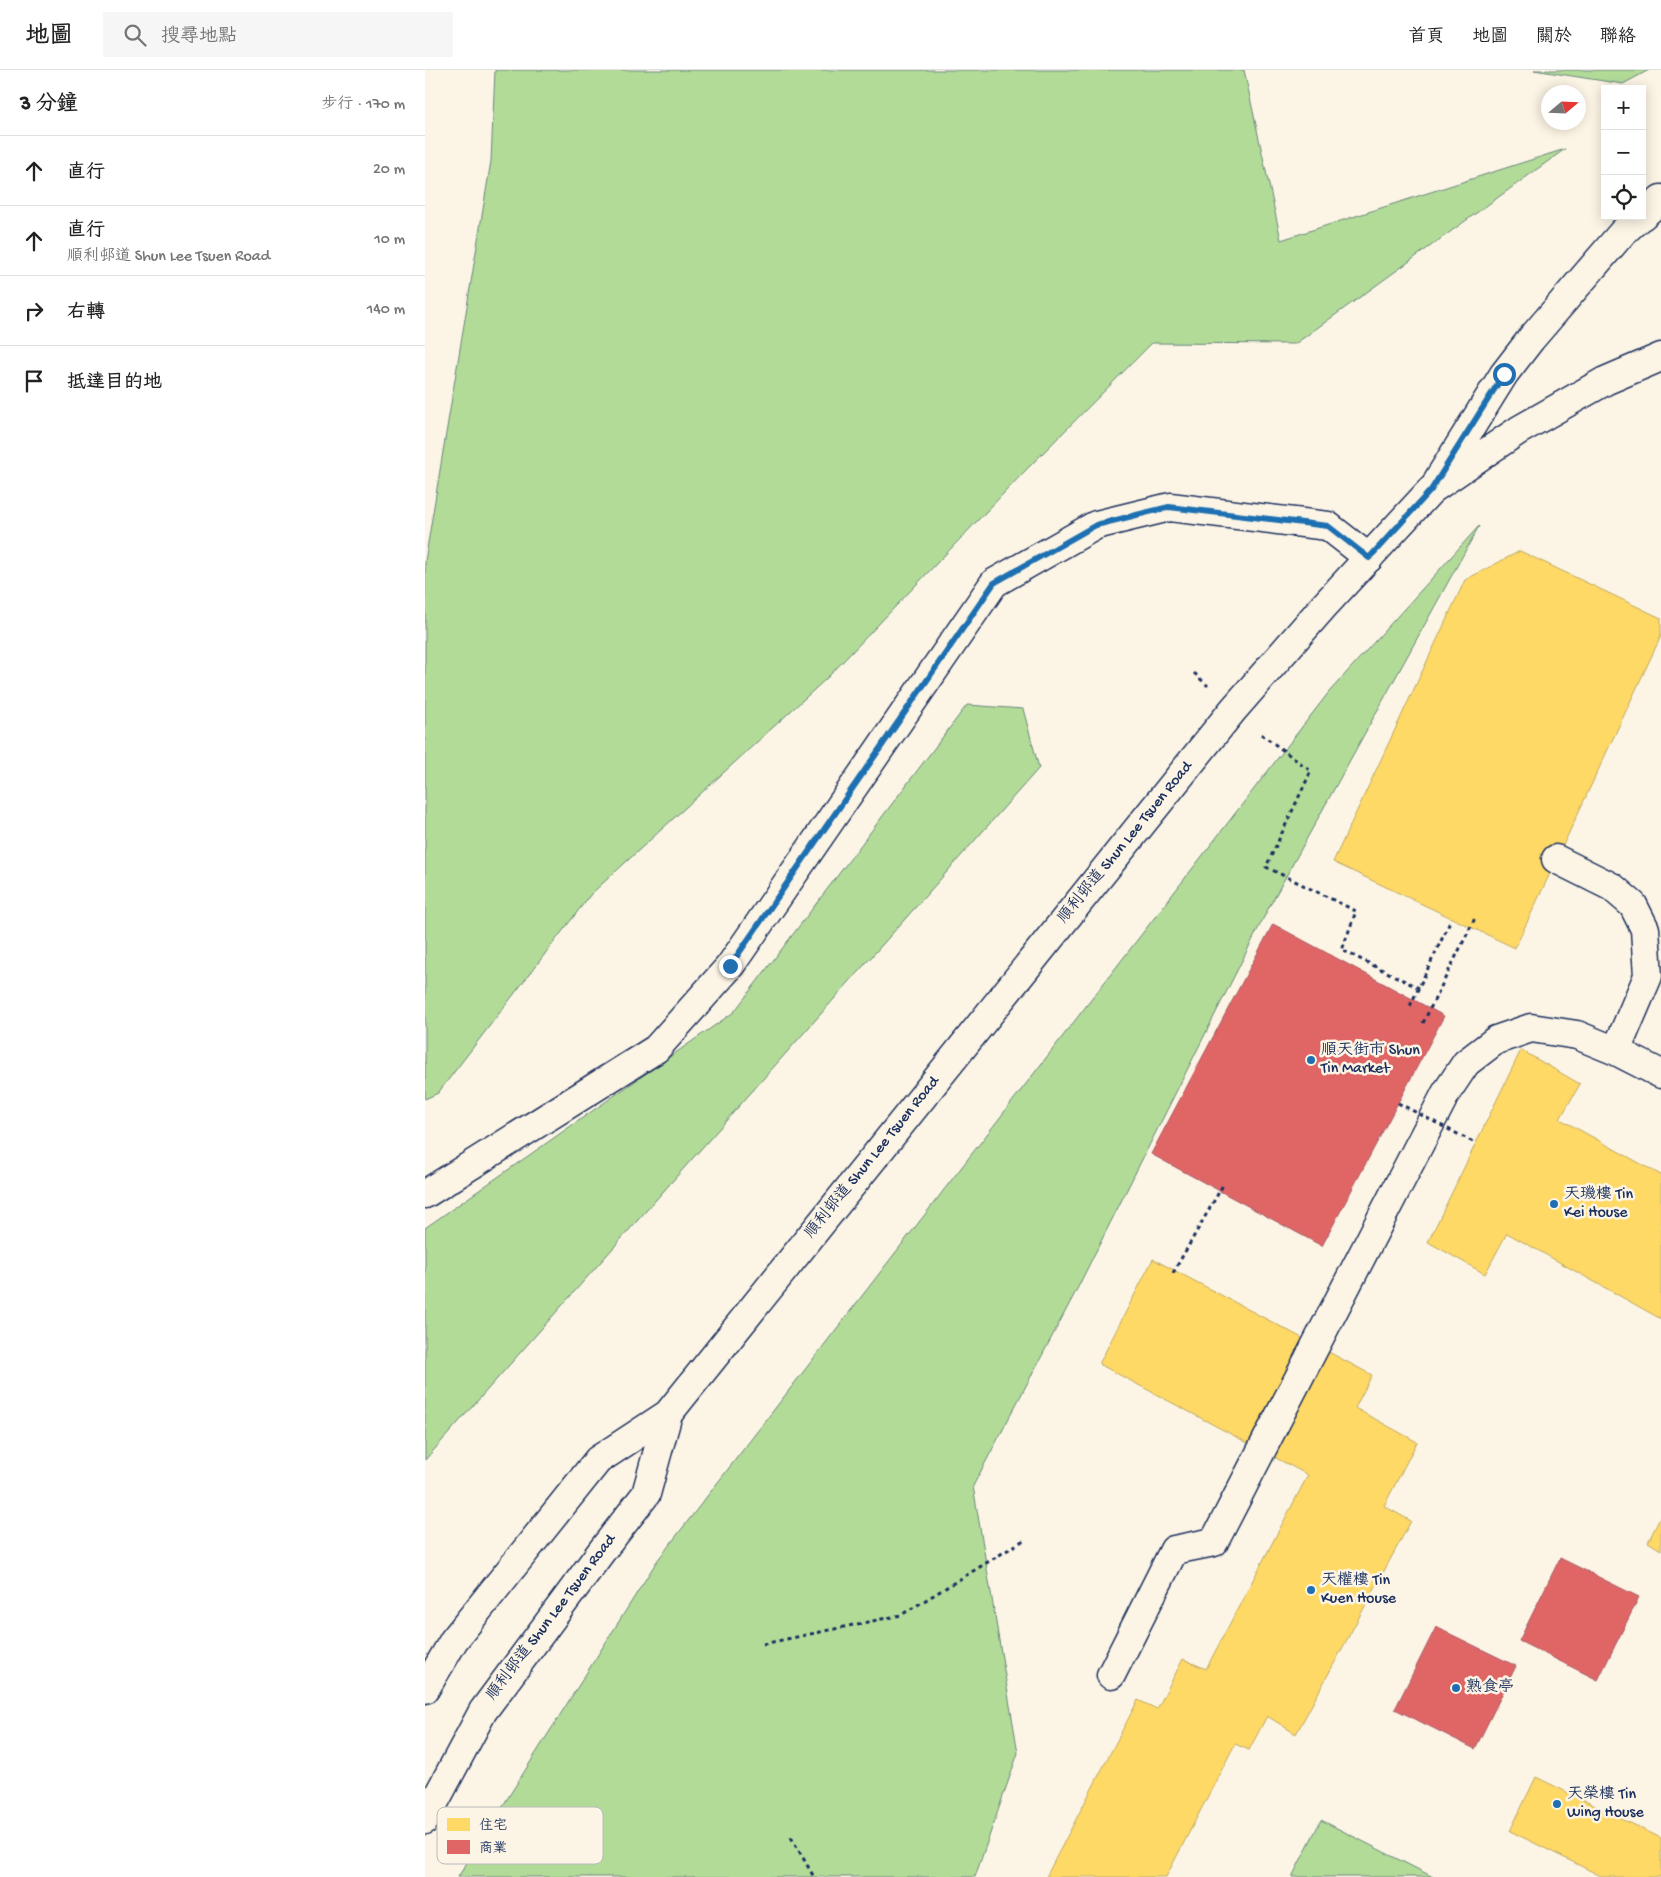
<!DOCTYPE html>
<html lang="zh-TW">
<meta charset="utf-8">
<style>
body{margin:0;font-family:"Gochi Hand","LXGW WenKai TC",sans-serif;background:#f6f6f6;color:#222}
.controls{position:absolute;right:15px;top:15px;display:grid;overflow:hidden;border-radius:0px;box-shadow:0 2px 12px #0003}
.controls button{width:45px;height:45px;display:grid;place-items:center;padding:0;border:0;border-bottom:1px solid #e0e0e0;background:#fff;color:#222;font:25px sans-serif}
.compass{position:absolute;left:1116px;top:15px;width:45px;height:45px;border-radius:50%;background:#fff;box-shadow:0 2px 12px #0003;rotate:71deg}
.stop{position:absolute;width:15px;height:15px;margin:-11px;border:4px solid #1f6fb2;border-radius:50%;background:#fff}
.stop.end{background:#1f6fb2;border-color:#fff;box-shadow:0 1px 5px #0008}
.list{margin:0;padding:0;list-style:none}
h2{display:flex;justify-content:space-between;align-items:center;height:65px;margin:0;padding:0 20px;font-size:21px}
h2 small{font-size:16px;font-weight:400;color:#767676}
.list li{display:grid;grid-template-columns:32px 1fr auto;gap:15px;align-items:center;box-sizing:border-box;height:70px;padding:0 20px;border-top:1px solid #e0e0e0}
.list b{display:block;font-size:19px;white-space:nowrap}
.list p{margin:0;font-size:16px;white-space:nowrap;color:#767676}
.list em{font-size:16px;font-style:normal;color:#767676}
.icon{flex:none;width:28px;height:28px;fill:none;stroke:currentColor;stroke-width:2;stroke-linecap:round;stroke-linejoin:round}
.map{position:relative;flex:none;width:1236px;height:1807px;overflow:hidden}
header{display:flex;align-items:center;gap:30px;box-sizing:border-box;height:70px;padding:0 25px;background:#fff;border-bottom:1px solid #e0e0e0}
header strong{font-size:24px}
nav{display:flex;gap:28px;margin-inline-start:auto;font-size:18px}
.search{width:350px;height:45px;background:#f6f6f6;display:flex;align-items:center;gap:12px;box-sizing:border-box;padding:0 18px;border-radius:0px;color:#767676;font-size:19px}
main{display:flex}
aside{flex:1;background:#fff}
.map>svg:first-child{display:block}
</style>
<header>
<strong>地圖</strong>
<div class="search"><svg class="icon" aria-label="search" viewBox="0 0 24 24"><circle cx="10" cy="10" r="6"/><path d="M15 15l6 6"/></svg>搜尋地點</div>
<nav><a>首頁</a><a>地圖</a><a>關於</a><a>聯絡</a></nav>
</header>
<main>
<aside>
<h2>3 分鐘<small>步行 · 170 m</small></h2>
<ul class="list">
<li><svg class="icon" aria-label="ahead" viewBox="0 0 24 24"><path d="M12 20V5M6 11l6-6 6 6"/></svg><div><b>直行</b></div><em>20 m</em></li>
<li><svg class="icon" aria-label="ahead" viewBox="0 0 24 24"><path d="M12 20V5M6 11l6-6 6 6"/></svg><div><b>直行</b><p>順利邨道 Shun Lee Tsuen Road</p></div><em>10 m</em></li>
<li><svg class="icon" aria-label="right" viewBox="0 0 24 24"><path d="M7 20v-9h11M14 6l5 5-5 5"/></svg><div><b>右轉</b></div><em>140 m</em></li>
<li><svg class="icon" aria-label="arrive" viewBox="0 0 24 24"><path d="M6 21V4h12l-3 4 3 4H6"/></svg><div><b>抵達目的地</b></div></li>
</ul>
</aside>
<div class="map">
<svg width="1236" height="1807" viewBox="0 0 1236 1807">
<rect width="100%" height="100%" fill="#fcf5e5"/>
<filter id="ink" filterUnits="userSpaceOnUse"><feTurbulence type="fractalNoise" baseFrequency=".02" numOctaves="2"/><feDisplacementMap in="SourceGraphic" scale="10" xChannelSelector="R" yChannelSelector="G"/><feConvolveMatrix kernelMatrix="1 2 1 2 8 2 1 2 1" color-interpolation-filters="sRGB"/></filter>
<g filter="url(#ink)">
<!-- green -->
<path fill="#b3db98" stroke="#67857b" d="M70 0H819L856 170 1140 79 870 274 727 273 601 400 403 607 166 824 13 1023 0 1029V491L66 91Z
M1109 0H1224L1198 14Z
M1054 456 843 839 649 1225 548 1416 593 1683 550 1807H33L232 1491 904 622Z
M542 635 598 639 614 698 0 1390V1158L309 942Z
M896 1750 1008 1807H867Z"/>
<!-- homes -->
<path fill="#ffd966" stroke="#bba664" d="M1095 481 1236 548V566L1090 878 908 792 1040 510Z
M1096 980 1155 1014 1135 1049 1236 1105V1249L1082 1163 1060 1204 1003 1172Z
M728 1189 947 1305 930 1338 992 1372 959 1436 986 1451 871 1664 842 1646 824 1680 810 1674 741 1807H621L713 1630 732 1639 758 1589 781 1599 883 1405 674 1294Z
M1236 1446V1480L1223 1472Z
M1111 1707 1236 1768V1807H1178L1085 1761Z"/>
<!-- shops -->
<path fill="#e06666" stroke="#a55664" d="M848 854 1019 946 897 1176 726 1084Z
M1135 1488 1214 1527 1173 1610 1094 1571Z
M1011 1557 1091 1596 1050 1679 970 1639Z"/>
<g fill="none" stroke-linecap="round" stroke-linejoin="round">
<defs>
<path id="minor" d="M1131 789 1187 817 1208 835 1220 859 1223 906 1191 981
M0 1124 231 979 305 896 569 513 671 455 745 437 903 456 944 488
M686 1605 749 1480 789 1472 1021 1023 1041 993 1071 970 1106 958 1152 965 1191 981 1236 1004"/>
<path id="major" d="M1217 146 1236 129
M1013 410 1079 304 1106 269 1198 162 1216 146
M0 1619 29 1570 173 1390 243 1344 808 640 898 537 1006 420 1094 360 1180 311 1236 287
M0 1750 58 1641 176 1482 221 1424 243 1344"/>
</defs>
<!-- minor casing -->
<use href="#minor" stroke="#1b2f5e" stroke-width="31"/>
<!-- major casing -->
<use href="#major" stroke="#1b2f5e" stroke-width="31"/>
<!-- path -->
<path stroke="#1b2f5e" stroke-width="3" stroke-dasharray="4 4" stroke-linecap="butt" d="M769 603 783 616
M836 664 886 701 841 797 931 841 917 880 994 918
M985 936 1025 852
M998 953 1051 846
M748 1203 798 1115
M338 1574 476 1545 599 1470
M366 1767 389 1807"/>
<!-- minor -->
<use href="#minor" stroke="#fcf5e5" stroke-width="28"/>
<!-- major -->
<use href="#major" stroke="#fcf5e5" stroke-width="28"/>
<!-- path-bridge -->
<path stroke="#1b2f5e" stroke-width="3" stroke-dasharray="4 4" stroke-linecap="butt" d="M973 1033 1050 1073"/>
</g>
</g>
<g fill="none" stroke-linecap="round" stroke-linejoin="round" filter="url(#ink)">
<!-- route -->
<path stroke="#1f6fb2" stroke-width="6" d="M305 896 569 513 671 455 744 437 903 456 944 488 1006 420 1079 304"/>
</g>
<!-- markers -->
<g fill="#1f6fb2" stroke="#fcf5e5" stroke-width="2">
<circle cx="886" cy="990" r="5"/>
<circle cx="1129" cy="1134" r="5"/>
<circle cx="886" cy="1520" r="5"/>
<circle cx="1031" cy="1618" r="5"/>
<circle cx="1132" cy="1734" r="5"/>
</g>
<g text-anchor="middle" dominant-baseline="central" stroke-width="5" stroke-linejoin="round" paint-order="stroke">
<!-- street labels -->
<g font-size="16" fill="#1b2f5e" stroke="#fcf5e5">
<text transform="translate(701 773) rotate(-51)">順利邨道 Shun Lee Tsuen Road</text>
<text transform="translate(448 1088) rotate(-51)">順利邨道 Shun Lee Tsuen Road</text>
<text transform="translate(127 1548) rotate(-53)">順利邨道 Shun Lee Tsuen Road</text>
</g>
<!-- poi labels -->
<g font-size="16" fill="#1b2f5e" stroke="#fcf5e5" text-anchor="start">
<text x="896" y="981">順天街市 Shun<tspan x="896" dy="18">Tin Market</tspan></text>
<text x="1139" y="1125">天璣樓 Tin<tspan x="1139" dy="18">Kei House</tspan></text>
<text x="896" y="1511">天權樓 Tin<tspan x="896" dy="18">Kuen House</tspan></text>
<text x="1041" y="1618">熟食亭</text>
<text x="1142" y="1725">天榮樓 Tin<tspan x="1142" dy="18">Wing House</tspan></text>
</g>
</g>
<!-- legend -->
<rect x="12" y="1737" width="166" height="57" rx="8" fill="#fcf5e5" stroke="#b8babc" stroke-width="1"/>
<rect x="22" y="1748" width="23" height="13" fill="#ffd966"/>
<rect x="22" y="1770" width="23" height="14" fill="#e06666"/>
<g font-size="14" fill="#1b2f5e">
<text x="54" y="1759">住宅</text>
<text x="54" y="1782">商業</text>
</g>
</svg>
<div class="controls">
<button>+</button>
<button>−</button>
<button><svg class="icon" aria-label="locate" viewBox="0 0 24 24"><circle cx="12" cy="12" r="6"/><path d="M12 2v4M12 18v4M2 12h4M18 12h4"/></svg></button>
</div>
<svg class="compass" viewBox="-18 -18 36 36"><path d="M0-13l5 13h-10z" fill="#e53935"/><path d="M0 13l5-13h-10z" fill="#767676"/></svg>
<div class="stop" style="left:1079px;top:304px"></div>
<div class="stop end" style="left:305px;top:896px"></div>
</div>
</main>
